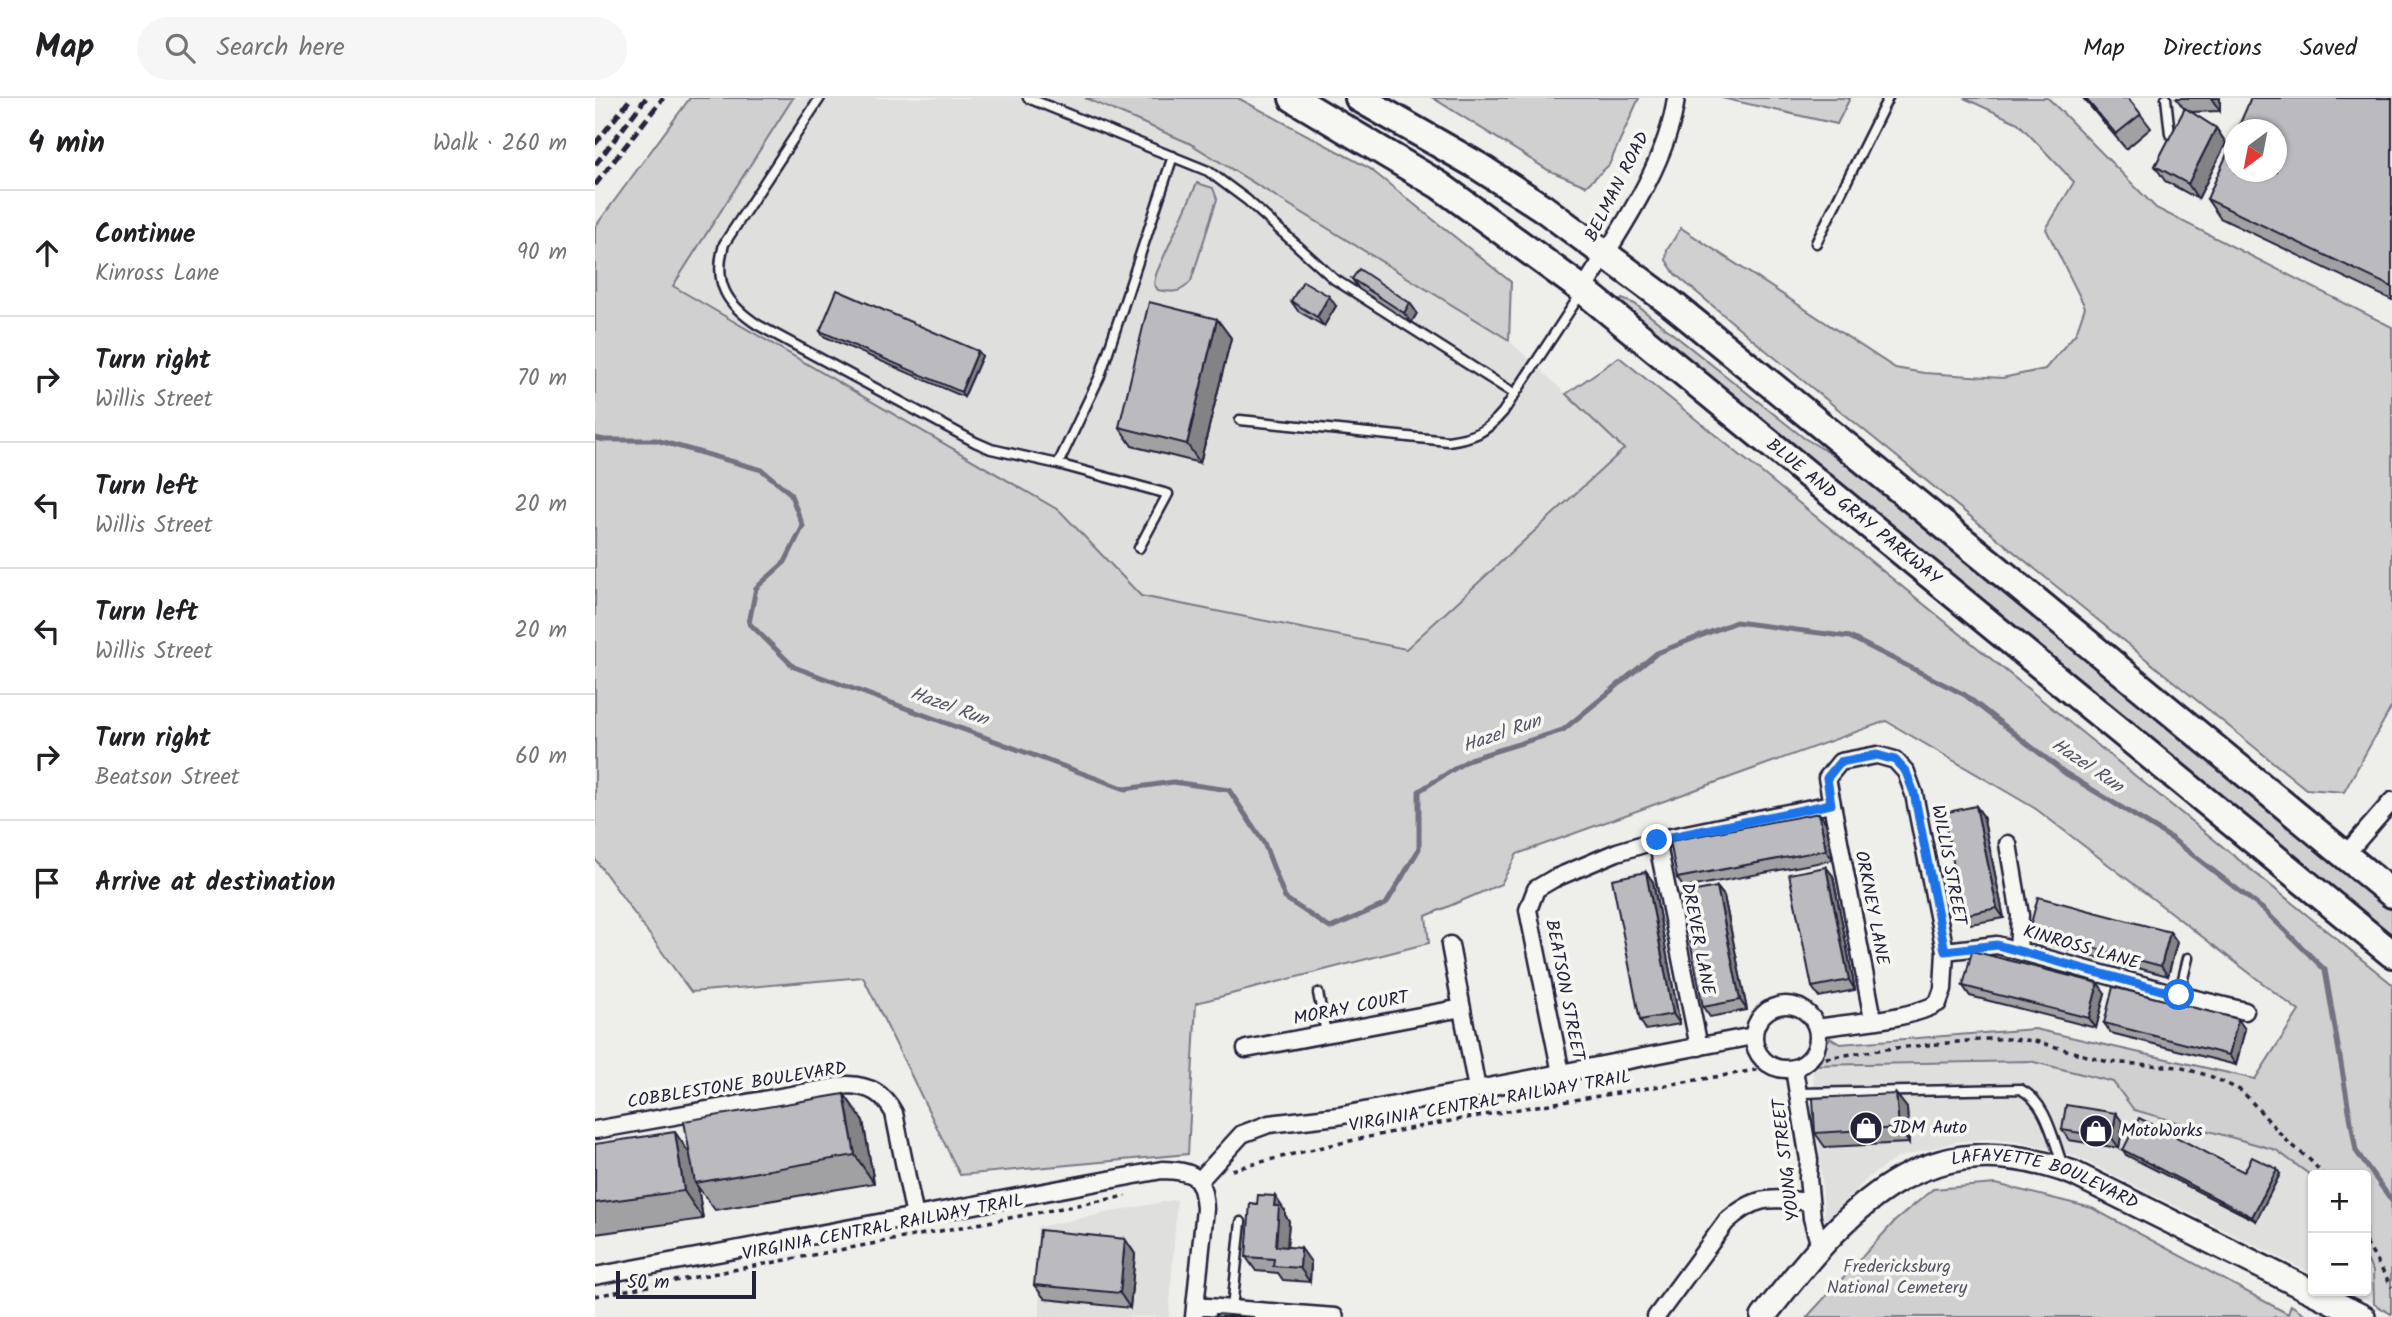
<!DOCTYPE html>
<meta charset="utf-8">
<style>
body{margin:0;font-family:Kalam,sans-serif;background:#f6f6f6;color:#202124}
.controls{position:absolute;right:21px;bottom:21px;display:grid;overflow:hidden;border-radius:7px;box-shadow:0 2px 5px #0004}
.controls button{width:63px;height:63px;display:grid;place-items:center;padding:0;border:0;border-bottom:2px solid #e0e0e0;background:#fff;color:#202124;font:35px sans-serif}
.compass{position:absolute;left:1629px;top:21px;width:63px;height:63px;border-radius:50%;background:#fff;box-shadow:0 2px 5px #0004;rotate:212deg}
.scale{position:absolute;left:21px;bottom:18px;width:140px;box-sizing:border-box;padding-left:7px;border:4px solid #22223b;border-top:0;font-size:19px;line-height:24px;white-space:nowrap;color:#22223b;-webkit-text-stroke:5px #f6f6f2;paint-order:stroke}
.stop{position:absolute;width:21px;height:21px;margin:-16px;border:5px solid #1a73e8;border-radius:50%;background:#fff}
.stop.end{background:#1a73e8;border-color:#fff;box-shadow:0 2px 7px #0008}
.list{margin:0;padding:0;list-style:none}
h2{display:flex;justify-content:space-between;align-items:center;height:91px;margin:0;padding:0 28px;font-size:30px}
h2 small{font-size:23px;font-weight:400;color:#757577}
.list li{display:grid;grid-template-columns:46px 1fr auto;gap:21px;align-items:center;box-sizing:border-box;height:126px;padding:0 28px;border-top:2px solid #e0e0e0}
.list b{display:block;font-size:26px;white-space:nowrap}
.list p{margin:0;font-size:23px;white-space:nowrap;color:#757577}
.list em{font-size:23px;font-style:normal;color:#757577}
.icon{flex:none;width:38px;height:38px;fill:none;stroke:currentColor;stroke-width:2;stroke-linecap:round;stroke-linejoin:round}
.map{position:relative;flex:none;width:1797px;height:1219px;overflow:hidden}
header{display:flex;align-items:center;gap:42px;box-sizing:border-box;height:98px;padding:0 35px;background:#fff;border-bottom:2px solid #e0e0e0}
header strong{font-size:33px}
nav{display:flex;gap:38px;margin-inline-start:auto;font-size:24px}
.search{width:490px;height:63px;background:#f6f6f6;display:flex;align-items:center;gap:18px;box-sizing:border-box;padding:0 24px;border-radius:38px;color:#757577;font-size:26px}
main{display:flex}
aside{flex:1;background:#fff}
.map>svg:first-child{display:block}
</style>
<header>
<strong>Map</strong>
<div class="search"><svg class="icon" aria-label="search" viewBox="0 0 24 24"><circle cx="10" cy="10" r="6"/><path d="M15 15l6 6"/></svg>Search here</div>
<nav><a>Map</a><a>Directions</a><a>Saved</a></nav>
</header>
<main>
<aside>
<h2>4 min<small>Walk · 260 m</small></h2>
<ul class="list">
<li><svg class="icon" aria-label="ahead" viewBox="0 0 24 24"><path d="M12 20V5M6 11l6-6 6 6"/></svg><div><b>Continue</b><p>Kinross Lane</p></div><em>90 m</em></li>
<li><svg class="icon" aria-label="right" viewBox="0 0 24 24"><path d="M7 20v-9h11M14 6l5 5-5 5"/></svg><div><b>Turn right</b><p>Willis Street</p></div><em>70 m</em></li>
<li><svg class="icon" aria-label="left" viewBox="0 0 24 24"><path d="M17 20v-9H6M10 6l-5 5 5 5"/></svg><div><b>Turn left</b><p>Willis Street</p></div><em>20 m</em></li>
<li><svg class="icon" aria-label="left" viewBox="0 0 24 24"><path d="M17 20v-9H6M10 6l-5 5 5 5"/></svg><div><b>Turn left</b><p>Willis Street</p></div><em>20 m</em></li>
<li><svg class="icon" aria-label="right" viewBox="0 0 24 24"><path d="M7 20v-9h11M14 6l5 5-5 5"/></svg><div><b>Turn right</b><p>Beatson Street</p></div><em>60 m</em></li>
<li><svg class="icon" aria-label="arrive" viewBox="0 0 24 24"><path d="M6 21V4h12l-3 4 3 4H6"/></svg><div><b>Arrive at destination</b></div></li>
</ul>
</aside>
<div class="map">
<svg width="1797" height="1219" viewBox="0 0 1797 1219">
<rect width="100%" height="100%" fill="#eeeeeb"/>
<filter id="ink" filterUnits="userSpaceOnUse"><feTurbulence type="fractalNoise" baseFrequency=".0143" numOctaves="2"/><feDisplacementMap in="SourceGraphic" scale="14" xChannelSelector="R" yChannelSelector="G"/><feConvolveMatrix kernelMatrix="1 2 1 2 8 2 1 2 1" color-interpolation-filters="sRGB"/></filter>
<g filter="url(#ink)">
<!-- built -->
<path fill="#dfdfde" d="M198 0H490L594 45 905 234 1029 350 811 551 546 498 465 413 78 188Z
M1434 963 1518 984 1539 1012 1681 1052 1718 1079V1176L1480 1058 1433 1045 1394 1041 1360 1044 1302 1060 1274 1079 1230 1123 1217 967Z
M582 1101 574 1219H445L442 1129Z
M1771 1160 1778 1173 1779 1206 1753 1193H1771Z"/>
<!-- green -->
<path fill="#d0d0d1" stroke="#797986" stroke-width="2" d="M95 0H198L78 188 465 413 546 498 811 551 1029 351 971 296 1024 259 1797 886 1796 1216 1779 1206 1778 1173 1771 1160V1077H1718V1079L1681 1052 1539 1012 1518 984 1435 963 1217 967 1235 940 1245 946 1440 931 1660 981 1704 913 1441 711 1291 623 922 756 906 786 831 818 834 845 601 905 593 1056 365 1077 268 879 96 894 0 761V129Z
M490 0H643L774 70 916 184 914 242 594 45Z
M838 0H1044L1014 67 991 88 953 72Z
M1127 0H1255L1242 26Z
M1369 0H1453L1561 110 1797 229V608L1749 694 1711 691 1168 250 1080 176 1071 162 1072 152 1086 130 1300 270 1329 275 1407 280 1450 271 1481 235 1490 209 1451 131 1479 84 1423 25Z
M602 85 618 90 622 101 596 183C587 195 577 195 563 192L559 186 561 176Z
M1027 201 1040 206 1209 340 1259 369 1797 812V844L1028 211 1025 204Z
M1401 1086 1497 1110 1693 1216 1696 1207 1714 1219H1212L1300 1123 1338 1091Z"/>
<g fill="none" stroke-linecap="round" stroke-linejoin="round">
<!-- stream -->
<path stroke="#727281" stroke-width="5" d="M0 340 10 342H61L167 372 195 395 208 428 190 464 161 490 154 525 199 569 530 691 578 684 634 692 669 745 690 800 735 830 791 806 824 751V693L875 661 968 632 1062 555 1141 524 1255 539 1370 597 1470 675 1576 740 1669 812 1730 872 1761 1053 1797 1103"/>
<defs>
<path id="service" d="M225 0 129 146C118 185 131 206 163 227L380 344 396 351 463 366 505 278 578 58
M433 0 613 73 652 102 739 181 920 296
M1571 0 1575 36
M1221 145 1293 0
M645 322 853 343C880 339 890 335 908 314L987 194
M463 366 573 396 544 450
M723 895 731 935
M1584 897 1593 860
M1204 995 1425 991C1452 1004 1458 1042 1468 1068
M637 1211 646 1124"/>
<path id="minor" d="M988 192C1022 137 1073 65 1081 0
M1062 742 1104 949
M1413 746 1425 817 1423 853
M1750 757 1797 703
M855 847 882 991
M1350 853 1402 847 1584 897 1650 913
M1159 939a32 32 0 1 1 64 0a32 32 0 1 1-64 0Z
M1222 930C1257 924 1314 922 1343 905L1348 891 1350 853 1319 696 1311 674 1300 662 1282 657 1245 664 1232 680 1278 921
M651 951 867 910
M1199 971 1214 1062 1213 1080 1217 1120 1225 1148
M966 975 933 812 941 791 958 781 1022 754 1062 742 1236 706
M0 1032 253 987C275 988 288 995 299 1015L320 1119
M604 1083 647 1036 674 1026 743 1018 1158 938
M0 1178 567 1072C599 1073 608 1077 610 1111L599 1219
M600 1208 740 1219
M1061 1219 1131 1124C1162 1096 1176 1100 1215 1104"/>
<g id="secondary">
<path id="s1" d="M1168 1219C1253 1110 1327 1020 1478 1075L1768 1219"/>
</g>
<g id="trunk">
<path id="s2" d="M698 0 844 87 988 192 1797 856"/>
<path d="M764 0 883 68 948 110 1077 206 1394 464 1797 796"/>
</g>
</defs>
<!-- service casing -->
<use href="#service" stroke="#22223b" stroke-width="13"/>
<!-- minor casing -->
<use href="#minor" stroke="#22223b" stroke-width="21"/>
<!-- secondary casing -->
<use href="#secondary" stroke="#22223b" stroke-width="28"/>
<!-- trunk casing -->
<use href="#trunk" stroke="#22223b" stroke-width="32"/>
<!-- path -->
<path stroke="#22223b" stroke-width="3.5" stroke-dasharray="5 5" stroke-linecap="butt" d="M1211 963 1291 951 1392 941H1417L1440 943 1513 964 1584 969 1615 978 1647 993 1691 1042 1715 1062 1729 1077
M637 1072C816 1022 1001 1001 1183 968
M1771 1145 1797 1189
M0 1198 531 1098"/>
<!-- service -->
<use href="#service" stroke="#f6f6f2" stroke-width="8"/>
<!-- minor -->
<use href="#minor" stroke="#f6f6f2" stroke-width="16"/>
<!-- secondary -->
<use href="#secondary" stroke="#f6f6f2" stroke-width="23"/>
<!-- trunk -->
<use href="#trunk" stroke="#f6f6f2" stroke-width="26"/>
<!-- rail -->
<path stroke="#22223b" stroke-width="5" stroke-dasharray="10 5" stroke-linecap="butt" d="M0 46 36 0
M0 67 51 0
M0 87 68 0"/>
</g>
<!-- wall -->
<path fill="#a1a1a4" stroke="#22223b" stroke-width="2" d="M1488 0H1533L1556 30 1531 51Z
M1581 0H1625V13L1596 14 1621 30 1631 45 1603 101 1570 83 1560 68 1590 12Z
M1797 0V202L1625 120 1612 101Z
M757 181 815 205 822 215 816 225 764 191Z
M696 203 741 208 729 228 703 213Z
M622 221 636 240 605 365 537 348 524 329Z
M225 233 383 253 387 258 369 299 228 238Z
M1381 708 1388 718 1409 820 1376 826 1369 817Z
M1231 725 1238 762 1089 790 1082 780Z
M1231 769 1238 778 1260 892 1224 899 1217 889Z
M1051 774 1058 784 1085 926 1051 932 1045 922Z
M1122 789 1129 798 1152 912 1115 919 1108 909Z
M1434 833 1575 834 1582 844 1573 878 1441 843Z
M1368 888 1510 895 1501 930 1375 898Z
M1509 925 1650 931 1641 967 1516 935Z
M249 996 268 1023 279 1085 120 1112 103 1089 108 1121 0 1136V1046L95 1056Z
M1301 996 1312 1010 1314 1045 1230 1049 1220 1035Z
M1528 1025 1524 1050 1474 1042 1467 1032Z
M1528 1052 1649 1074 1685 1076 1661 1123 1531 1057Z
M690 1113V1117L694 1123 692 1149 716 1164 715 1184 688 1182 683 1175 661 1173 651 1159Z
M530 1141 540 1156 535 1210 450 1201 439 1187Z"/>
<!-- shaded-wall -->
<path fill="#838386" stroke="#22223b" stroke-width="2" d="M1616 0H1625V13Z
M1621 30 1631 45 1603 101 1593 86Z
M734 198 741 208 729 228 722 219Z
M815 205 822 215 816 225 809 215Z
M622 221 636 240 605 365 592 346Z
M383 253 387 258 369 299 366 294Z
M1381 708 1388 718 1409 820 1402 810Z
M1224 715 1231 725 1238 762 1231 752Z
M1231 769 1238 778 1260 892 1254 882Z
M1051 774 1058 784 1085 926 1078 916Z
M1122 789 1129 798 1152 912 1145 902Z
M1575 834 1582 844 1573 878 1566 868Z
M1503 885 1510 895 1501 930 1494 920Z
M1643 921 1650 931 1641 967 1634 957Z
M249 996 268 1023 279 1085 260 1057Z
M1301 996 1312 1010 1314 1045 1304 1030Z
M1521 1015 1528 1025 1524 1050 1517 1040Z
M80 1034 99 1062 100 1085 103 1089 108 1121 89 1093Z
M1682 1071 1685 1076 1661 1123 1657 1119Z
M680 1098 690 1113V1117L694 1123 691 1163 681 1148 679 1108Z
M530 1141 540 1156 535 1210 525 1195Z
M706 1150 716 1164 715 1184 705 1170Z"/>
<!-- building -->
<path fill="#bbbbbf" stroke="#22223b" stroke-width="2" d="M1490 0H1533L1546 16 1521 36Z
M1656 0H1797V189L1612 101 1640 38V74H1682V32H1642Z
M1590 10 1621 30 1593 86 1560 68Z
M764 171 815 205 809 215 757 181Z
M708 183 734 198 722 219 696 203Z
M242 192 383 253 366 294 225 233Z
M554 204 622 221 592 346 524 329Z
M1381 708 1402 810 1369 817 1348 715Z
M1224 715 1231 752 1082 780 1075 743Z
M1231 769 1254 882 1217 889 1194 776Z
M1051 774 1078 916 1045 922 1017 781Z
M1122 789 1145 902 1108 909 1086 796Z
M1443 799 1575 834 1566 868 1434 833Z
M1377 853 1503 885 1494 920 1368 888Z
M1518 889 1643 921 1634 957 1509 925Z
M249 996 260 1057 100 1085 89 1023Z
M1301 996 1304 1030 1220 1035 1218 1000Z
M1471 1007 1521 1015 1517 1040 1467 1032Z
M1544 1020 1649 1074 1657 1059 1682 1071 1657 1119 1528 1052Z
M80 1034 89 1093 0 1105V1046Z
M663 1097 680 1098 679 1108H684L681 1148 706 1150 705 1170 678 1168 679 1161 651 1159 655 1105 662 1106Z
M445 1132 530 1141 525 1195 439 1187Z
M621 1216 659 1219H621Z"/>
</g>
<g fill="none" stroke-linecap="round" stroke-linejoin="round" filter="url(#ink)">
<!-- route -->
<path stroke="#1a73e8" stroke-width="9" d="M1062 742 1236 706 1232 680 1245 664 1282 657 1300 662 1311 674 1319 695 1350 853 1402 847 1584 897"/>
</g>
<!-- icons -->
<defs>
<symbol id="shop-disc" viewBox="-11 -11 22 22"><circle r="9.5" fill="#22223b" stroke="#f6f6f2"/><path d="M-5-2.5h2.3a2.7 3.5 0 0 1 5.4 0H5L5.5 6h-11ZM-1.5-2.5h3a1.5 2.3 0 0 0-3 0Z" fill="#fff"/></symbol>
</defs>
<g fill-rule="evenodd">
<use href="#shop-disc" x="1252" y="1011" width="38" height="38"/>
<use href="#shop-disc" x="1482" y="1014" width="38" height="38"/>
</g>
<g text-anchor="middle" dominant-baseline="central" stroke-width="7" stroke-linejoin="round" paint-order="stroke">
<!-- street labels -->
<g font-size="18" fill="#22223b" stroke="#f6f6f2">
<text transform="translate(1023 89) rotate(-63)">BELMAN ROAD</text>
<text stroke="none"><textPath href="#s2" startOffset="698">BLUE AND GRAY PARKWAY</textPath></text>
<text transform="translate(1353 767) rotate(79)">WILLIS STREET</text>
<text transform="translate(1276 810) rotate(79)">ORKNEY LANE</text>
<text transform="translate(1102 841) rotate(79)">DREVER LANE</text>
<text transform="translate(1486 850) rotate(16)">KINROSS LANE</text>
<text transform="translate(969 892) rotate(79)">BEATSON STREET</text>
<text transform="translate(756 911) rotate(-11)">MORAY COURT</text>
<text transform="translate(142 988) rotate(-9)">COBBLESTONE BOULEVARD</text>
<text transform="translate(895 1004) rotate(-10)">VIRGINIA CENTRAL RAILWAY TRAIL</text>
<text transform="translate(1192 1062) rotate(-97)">YOUNG STREET</text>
<text stroke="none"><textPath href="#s1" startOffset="348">LAFAYETTE BOULEVARD</textPath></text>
<text transform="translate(288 1130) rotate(-11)">VIRGINIA CENTRAL RAILWAY TRAIL</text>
</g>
<!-- poi labels -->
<g font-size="18" fill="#22223b" stroke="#f6f6f2" text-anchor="start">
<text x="1296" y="1030">JDM Auto</text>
<text x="1526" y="1033">MotoWorks</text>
</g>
<!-- park labels -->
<g font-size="18" fill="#565668" stroke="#f6f6f2">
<text x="1302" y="1169">Fredericksburg<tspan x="1302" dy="21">National Cemetery</tspan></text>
</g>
<!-- water labels -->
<g font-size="19" font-style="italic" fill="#575769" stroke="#f6f6f2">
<text transform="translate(354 609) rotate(20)">Hazel Run</text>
<text transform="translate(907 636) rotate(-19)">Hazel Run</text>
<text transform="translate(1492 668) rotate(34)">Hazel Run</text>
</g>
</g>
</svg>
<div class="controls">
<button>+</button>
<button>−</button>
</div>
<svg class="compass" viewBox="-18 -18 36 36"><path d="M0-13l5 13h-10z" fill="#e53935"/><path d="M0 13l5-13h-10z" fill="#757577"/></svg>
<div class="scale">50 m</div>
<div class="stop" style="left:1584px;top:897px"></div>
<div class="stop end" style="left:1062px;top:742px"></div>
</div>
</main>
